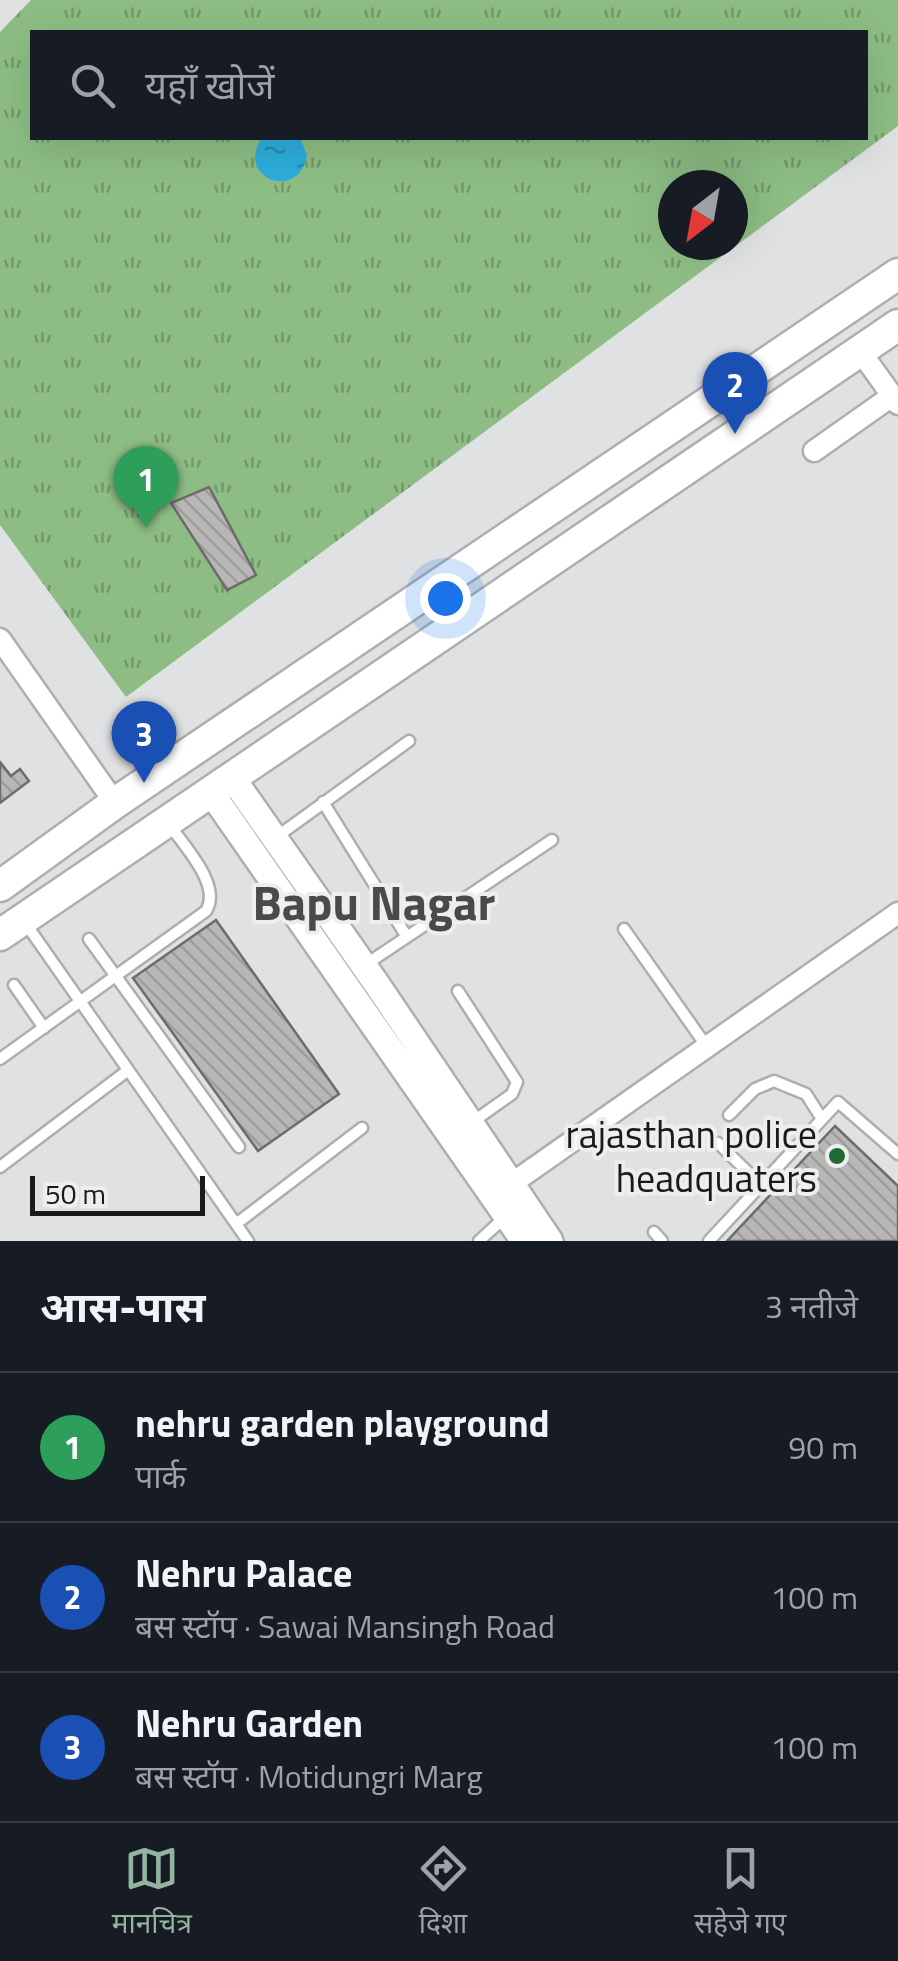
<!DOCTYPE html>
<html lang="hi">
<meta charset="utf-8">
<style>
body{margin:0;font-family:"Titillium Web","Noto Sans Devanagari",sans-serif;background:#20242c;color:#f1f3f6}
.compass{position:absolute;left:658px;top:170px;width:90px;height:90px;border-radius:50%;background:#171b24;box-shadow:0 10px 40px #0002;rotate:211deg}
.scale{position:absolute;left:30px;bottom:25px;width:175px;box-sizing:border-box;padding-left:10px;border:5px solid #1a1a1b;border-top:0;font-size:28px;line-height:35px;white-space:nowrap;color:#1a1a1b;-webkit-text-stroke:8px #edeef0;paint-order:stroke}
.you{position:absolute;left:445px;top:598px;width:35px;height:35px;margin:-25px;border:8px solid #fff;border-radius:50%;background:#1a73e8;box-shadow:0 0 0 15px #1a73e833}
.badge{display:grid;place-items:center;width:65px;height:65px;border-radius:50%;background:#93b5a0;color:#fff;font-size:32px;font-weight:700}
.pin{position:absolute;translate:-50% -82px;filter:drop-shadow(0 2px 5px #0008)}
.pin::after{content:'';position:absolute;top:52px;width:35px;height:30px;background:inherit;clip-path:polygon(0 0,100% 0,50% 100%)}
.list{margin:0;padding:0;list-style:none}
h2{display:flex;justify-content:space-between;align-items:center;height:130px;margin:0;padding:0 40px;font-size:42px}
h2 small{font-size:32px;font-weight:400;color:#9ea1a6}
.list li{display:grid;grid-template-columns:65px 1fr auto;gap:30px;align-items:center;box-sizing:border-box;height:150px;padding:0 40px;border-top:2px solid #363941}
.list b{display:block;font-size:38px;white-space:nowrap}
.list p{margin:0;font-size:32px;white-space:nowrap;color:#9ea1a6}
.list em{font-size:32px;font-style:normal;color:#9ea1a6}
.icon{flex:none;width:55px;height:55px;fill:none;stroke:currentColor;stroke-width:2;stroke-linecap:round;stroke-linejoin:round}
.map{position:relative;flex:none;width:898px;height:1241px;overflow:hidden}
.search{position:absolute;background:#171b24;box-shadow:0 10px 40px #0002;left:30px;right:30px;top:30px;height:110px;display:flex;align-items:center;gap:25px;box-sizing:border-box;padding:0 35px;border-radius:0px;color:#9ea1a6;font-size:38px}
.sheet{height:580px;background:#171b24}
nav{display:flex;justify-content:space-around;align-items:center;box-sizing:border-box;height:140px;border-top:2px solid #363941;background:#171b24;font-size:28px;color:#9ea1a6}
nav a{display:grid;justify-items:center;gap:5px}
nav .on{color:#93b5a0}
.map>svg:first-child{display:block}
</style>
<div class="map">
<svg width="898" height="1241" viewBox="0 0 898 1241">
<defs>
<pattern id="park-tufts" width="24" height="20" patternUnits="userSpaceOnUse" patternTransform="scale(2.5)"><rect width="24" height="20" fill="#8dbd84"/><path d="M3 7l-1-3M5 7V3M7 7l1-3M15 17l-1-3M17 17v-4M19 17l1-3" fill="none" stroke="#72996b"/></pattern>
<pattern id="water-ripples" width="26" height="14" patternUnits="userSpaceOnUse" patternTransform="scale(2.5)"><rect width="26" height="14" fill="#2daddb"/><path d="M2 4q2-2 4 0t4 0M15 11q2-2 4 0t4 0" fill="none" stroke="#268cb1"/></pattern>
<pattern id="building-back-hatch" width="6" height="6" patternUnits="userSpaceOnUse" patternTransform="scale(2.5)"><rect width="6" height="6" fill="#b9b7b6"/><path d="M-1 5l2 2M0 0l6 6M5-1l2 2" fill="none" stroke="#9e9d9c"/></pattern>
</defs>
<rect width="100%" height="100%" fill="#dfe1e3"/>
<!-- park -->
<path fill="url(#park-tufts)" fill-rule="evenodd" d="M31 0H898V126L126 697 0 525V32ZM32 32H866V138H32ZM673 185H733V245H673Z"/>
<!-- water -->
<path fill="url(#water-ripples)" d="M262 138H300L307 155C299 203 234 178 262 138Z"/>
<!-- building -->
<path fill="url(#building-back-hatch)" stroke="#6e6b6b" stroke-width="2.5" d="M209 487 256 575 227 590 171 503Z
M0 762 11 776 20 769 29 781 0 803Z
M216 920 339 1094 258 1151 133 978Z
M835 1126 898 1186V1241H727Z"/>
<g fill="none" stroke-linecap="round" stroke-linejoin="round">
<defs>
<path id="service" d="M323 802 407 937
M275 838 409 741
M26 924 248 1241
M624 929 707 1047
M89 939 239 1147
M365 965 552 840
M14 985 44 1028
M458 991 517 1082 512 1094 471 1123
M0 1059 206 911C222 885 185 848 170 825
M729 1115 755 1089 774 1081 806 1094 822 1119
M718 1143 761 1185
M0 1167 127 1071
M236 1224 362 1128
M654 1232 662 1241
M479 1241 504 1218
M709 1241 838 1102 898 1154"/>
<path id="minor" d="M860 351 898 404
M814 451 892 396
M0 639 115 803
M511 1184 898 913"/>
<path id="tertiary" d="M231 776 376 983 550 1241
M210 791 524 1241"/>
<path id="primary" d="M0 886 115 803 898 274
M0 935 898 325"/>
</defs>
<!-- service casing -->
<use href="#service" stroke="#adaeb0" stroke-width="15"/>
<!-- minor casing -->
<use href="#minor" stroke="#adaeb0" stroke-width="25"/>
<!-- tertiary casing -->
<use href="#tertiary" stroke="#adaeb0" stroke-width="30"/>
<!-- primary casing -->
<use href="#primary" stroke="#adaeb0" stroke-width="35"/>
<!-- service -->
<use href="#service" stroke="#fff" stroke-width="10"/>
<!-- minor -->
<use href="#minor" stroke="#fff" stroke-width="20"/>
<!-- tertiary -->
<use href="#tertiary" stroke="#fff" stroke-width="25"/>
<!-- primary -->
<use href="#primary" stroke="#fff" stroke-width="30"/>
</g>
<!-- markers -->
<circle fill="#216936" stroke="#edeef0" stroke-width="4" cx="837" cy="1156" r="10"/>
<g text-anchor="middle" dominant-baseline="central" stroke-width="8" stroke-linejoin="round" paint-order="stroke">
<!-- poi labels -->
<g font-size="38" fill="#1a1a1b" stroke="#edeef0" text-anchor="end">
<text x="817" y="1134">rajasthan police<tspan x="817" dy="44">headquaters</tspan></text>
</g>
<!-- district labels -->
<g font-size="48" font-weight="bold" fill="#484a4b" stroke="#edeef0">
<text x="374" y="902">Bapu Nagar</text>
</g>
</g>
</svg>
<svg class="compass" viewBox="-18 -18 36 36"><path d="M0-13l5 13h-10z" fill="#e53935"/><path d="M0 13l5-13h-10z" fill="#9ea1a6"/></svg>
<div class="scale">50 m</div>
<div class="you"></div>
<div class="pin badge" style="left:146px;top:528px;background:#2e9e5b">1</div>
<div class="pin badge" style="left:735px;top:434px;background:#1a4fb4">2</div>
<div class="pin badge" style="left:144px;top:783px;background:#1a4fb4">3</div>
<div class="search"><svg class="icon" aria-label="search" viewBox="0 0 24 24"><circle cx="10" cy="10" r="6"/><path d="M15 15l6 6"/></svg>यहाँ खोजें</div>
</div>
<section class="sheet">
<h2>आस-पास<small>3 नतीजे</small></h2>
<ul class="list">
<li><span class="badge" style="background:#2e9e5b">1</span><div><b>nehru garden playground</b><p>पार्क</p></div><em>90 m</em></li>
<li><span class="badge" style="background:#1a4fb4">2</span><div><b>Nehru Palace</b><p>बस स्टॉप · Sawai Mansingh Road</p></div><em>100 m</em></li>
<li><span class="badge" style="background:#1a4fb4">3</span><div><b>Nehru Garden</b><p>बस स्टॉप · Motidungri Marg</p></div><em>100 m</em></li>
</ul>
</section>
<nav>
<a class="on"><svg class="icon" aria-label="map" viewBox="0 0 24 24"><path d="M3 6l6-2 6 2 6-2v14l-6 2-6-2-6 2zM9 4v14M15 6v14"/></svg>मानचित्र</a>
<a><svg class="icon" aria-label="directions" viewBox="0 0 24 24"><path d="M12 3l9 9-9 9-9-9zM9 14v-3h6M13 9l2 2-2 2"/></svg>दिशा</a>
<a><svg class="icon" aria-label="saved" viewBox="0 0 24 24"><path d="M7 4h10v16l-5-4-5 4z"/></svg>सहेजे गए</a>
</nav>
